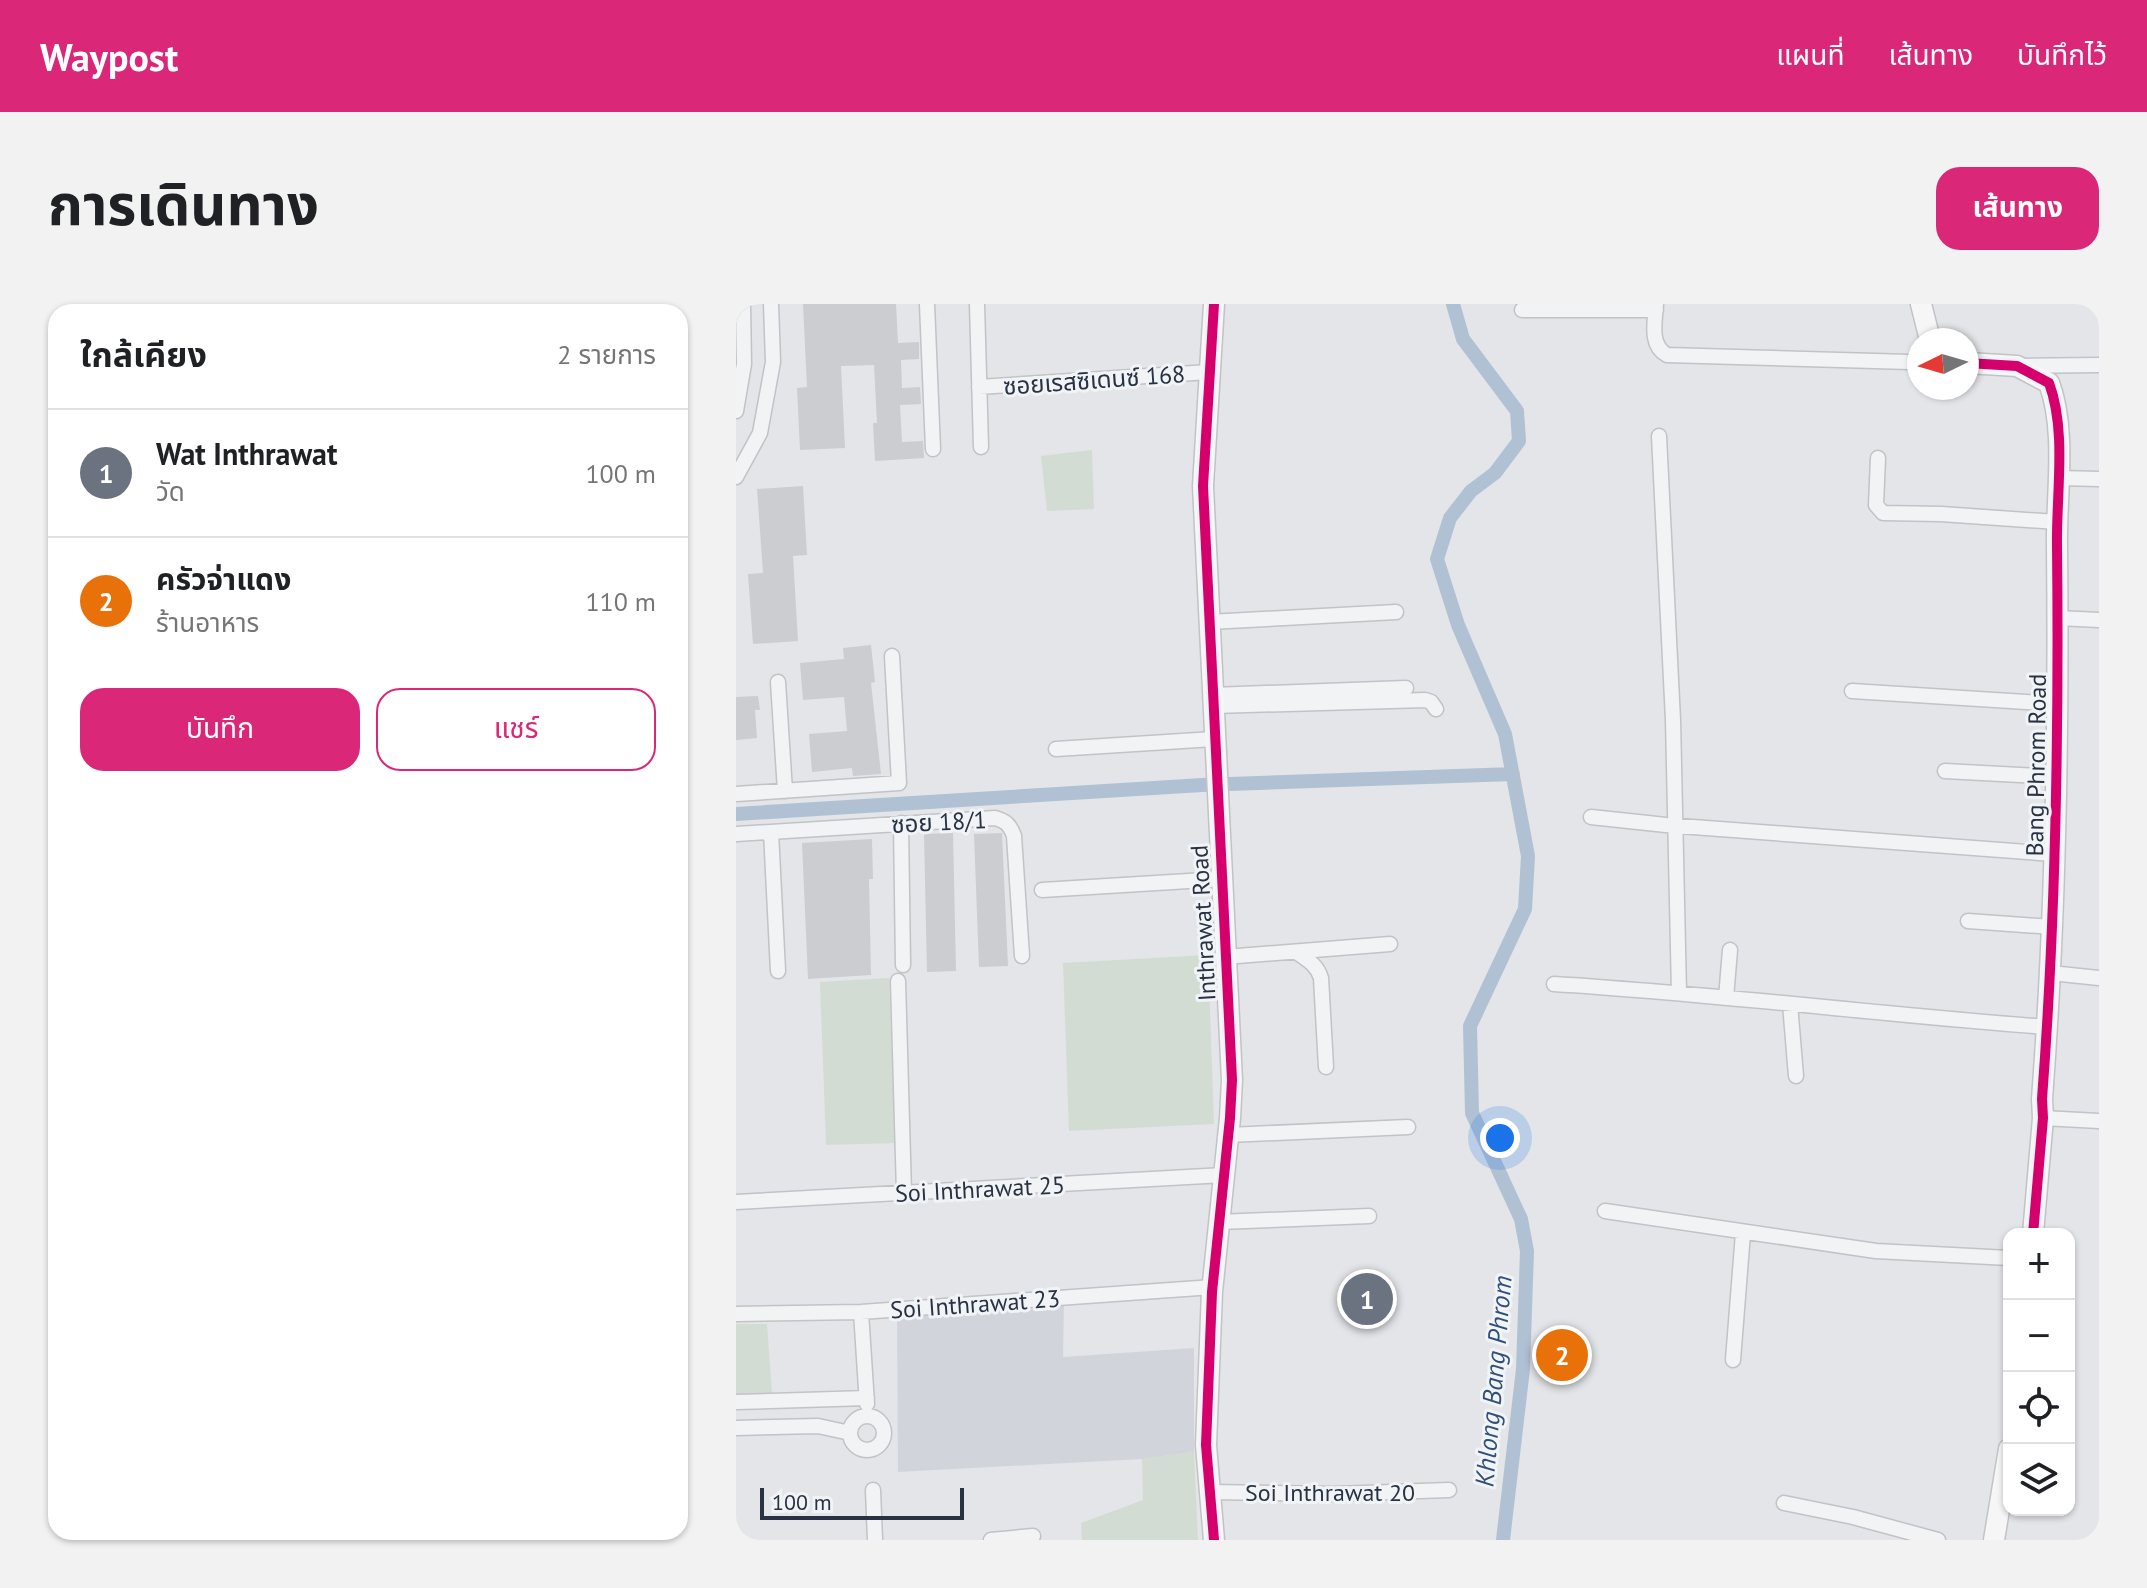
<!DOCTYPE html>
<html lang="th">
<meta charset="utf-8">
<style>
body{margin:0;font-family:"PT Sans","Noto Sans Thai",sans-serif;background:#f2f2f2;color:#202124}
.controls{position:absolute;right:24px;bottom:24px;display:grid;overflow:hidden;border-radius:16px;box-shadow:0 2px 6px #0004}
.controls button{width:72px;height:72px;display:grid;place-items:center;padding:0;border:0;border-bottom:2px solid #e0e0e0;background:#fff;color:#202124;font:40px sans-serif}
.compass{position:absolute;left:1171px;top:24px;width:72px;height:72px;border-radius:50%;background:#fff;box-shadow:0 2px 6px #0004;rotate:265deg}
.scale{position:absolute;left:24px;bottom:20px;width:204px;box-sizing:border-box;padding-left:8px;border:4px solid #293242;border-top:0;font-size:22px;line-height:28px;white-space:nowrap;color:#293242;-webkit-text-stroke:6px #f1f4f7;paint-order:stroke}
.you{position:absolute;left:764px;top:834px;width:28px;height:28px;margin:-20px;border:6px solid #fff;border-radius:50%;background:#1a73e8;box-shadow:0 0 0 12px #1a73e833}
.badge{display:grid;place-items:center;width:52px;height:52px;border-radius:50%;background:#db2777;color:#fff;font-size:26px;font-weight:700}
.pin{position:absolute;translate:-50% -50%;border:4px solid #fff;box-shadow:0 2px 8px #0006}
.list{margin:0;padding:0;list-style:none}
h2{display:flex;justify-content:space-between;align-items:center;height:104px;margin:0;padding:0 32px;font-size:34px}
h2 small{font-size:26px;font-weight:400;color:#757577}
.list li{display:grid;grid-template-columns:52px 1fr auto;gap:24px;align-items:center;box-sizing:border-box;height:128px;padding:0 32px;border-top:2px solid #e0e0e0}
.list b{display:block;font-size:30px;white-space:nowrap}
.list p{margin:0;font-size:26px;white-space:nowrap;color:#757577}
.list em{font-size:26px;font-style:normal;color:#757577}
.actions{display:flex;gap:16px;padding:24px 32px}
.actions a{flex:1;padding:18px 0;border:2px solid #db2777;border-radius:24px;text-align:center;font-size:28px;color:#db2777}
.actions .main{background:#db2777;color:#fff}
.icon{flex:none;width:44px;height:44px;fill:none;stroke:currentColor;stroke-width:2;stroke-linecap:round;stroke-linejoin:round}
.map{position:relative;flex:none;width:1363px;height:1236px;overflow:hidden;border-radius:24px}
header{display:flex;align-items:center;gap:48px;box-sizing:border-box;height:112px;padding:0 40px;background:#db2777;color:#fff}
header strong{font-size:38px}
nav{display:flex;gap:44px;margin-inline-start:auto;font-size:28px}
.intro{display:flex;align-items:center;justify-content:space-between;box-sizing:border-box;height:192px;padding:0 48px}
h1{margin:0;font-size:56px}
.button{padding:20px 36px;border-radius:24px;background:#db2777;color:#fff;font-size:28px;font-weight:700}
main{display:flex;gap:48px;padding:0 48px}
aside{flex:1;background:#fff;border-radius:24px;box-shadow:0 2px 6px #0004}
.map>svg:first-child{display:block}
</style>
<header>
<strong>Waypost</strong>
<nav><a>แผนที่</a><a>เส้นทาง</a><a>บันทึกไว้</a></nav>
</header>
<div class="intro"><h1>การเดินทาง</h1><a class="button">เส้นทาง</a></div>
<main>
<aside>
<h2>ใกล้เคียง<small>2 รายการ</small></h2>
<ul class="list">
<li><span class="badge" style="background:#6b7280">1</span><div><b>Wat Inthrawat</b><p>วัด</p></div><em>100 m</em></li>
<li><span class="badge" style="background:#e8710a">2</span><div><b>ครัวจ่าแดง</b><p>ร้านอาหาร</p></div><em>110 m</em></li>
</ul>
<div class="actions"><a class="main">บันทึก</a><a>แชร์</a></div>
</aside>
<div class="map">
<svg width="1363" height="1236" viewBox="0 0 1363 1236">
<rect width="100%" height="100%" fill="#e3e5e8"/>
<!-- built -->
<path fill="#d1d5db" d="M328 1000 327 1053 458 1044V1148L406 1155 162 1168 161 1014Z"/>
<!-- green -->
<path fill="#d3dcd3" d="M356 146 358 205 311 207 305 152Z
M472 651 478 820 333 827 327 659Z
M153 674 159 839 90 841 84 678Z
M0 1020H31L36 1089 0 1090Z
M458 1148 462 1236H346L345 1219 407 1196 406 1155Z"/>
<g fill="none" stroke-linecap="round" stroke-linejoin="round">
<!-- canal -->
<path stroke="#b1c1d4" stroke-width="14" d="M717 0 727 35 781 107 783 137 759 169 735 187 714 214 701 255 722 321 769 430 792 552 789 605 734 722 736 809 785 915 791 947 787 1065 767 1236
M0 510 466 481 777 470"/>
</g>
<!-- building -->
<path fill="#cbcdd0" d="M67 0H160L162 39 183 38V55L165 56 166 84 184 83 185 100 164 101 166 138 187 137 188 154 139 157 137 119H141L138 61 105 62 109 144 64 146 61 84 71 83Z
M67 182 71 251 57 252 62 337 17 340 12 270 27 269 21 185Z
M135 341 139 378 135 379 145 470 117 472 116 464 76 468 73 430 111 427 108 393 67 396 64 359 108 355 107 344Z
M22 392 24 406H19L21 434 0 436V393Z
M217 529 220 667 191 668 188 530Z
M266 529 272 662 243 663 238 530Z
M136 535 137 575H133L135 671 72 675 66 539Z"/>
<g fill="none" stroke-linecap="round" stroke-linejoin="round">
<defs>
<path id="street" d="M191 0 197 145
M241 0 245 143
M920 0C919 18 913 41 931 51L1174 58 1183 56
M786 6H920
M1283 62 1363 61
M243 83 473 68
M0 107 8 60 7 0
M923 132 937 416 943 689
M1142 154 1140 201 1147 209 1205 210 1321 218
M0 173 24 129 37 58 35 0
M1323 174 1363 175
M1322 314 1363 316
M473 318 660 308
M42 378 49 487
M1116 387 1323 400
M476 391 670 384
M477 402 689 396 695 398 700 405
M320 445 478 435
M1209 467 1321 473
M0 490 163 479 156 352
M855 513 930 521 1318 550
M165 519 167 661
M35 528 42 667
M0 530 259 514C270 517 274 521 278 532L286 652
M306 586 485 575
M1232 617 1316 623
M560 648C572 656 581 661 585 674L590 763
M489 653 654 640
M1315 669 1363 674
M162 677 168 889
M818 680C983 690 1147 711 1311 723
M990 694 994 646
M1054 700 1060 772
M1307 814 1363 817
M492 831 672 823
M0 898 488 871
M869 907 1140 947 1273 954
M483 918 633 912
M125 1008 131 1100
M0 1010 125 1008 477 983
M997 1056 1007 929
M0 1098 131 1094
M114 1129a17 17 0 1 1 34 0a17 17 0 1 1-34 0Z
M0 1124 82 1122 114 1129
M137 1186 139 1236
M475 1188 598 1190 713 1186
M1048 1199 1117 1213 1202 1236
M255 1236 297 1232"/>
<path id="secondary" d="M1185 0 1194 36
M1231 59 1281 62 1313 79C1331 127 1320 191 1321 242 1323 427 1320 611 1306 795L1307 814 1297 930
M478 1236 470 1141 476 988 494 814 496 776 467 182 478 0
M1258 1236 1273 1145"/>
</defs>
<!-- street casing -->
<use href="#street" stroke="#c1c3c6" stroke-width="17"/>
<!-- secondary casing -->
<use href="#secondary" stroke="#c1c3c6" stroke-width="23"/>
<!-- street -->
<use href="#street" stroke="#f2f3f5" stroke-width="14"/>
<!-- secondary -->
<use href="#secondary" stroke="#f6f6f7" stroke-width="20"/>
<defs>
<path id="cycleway" d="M1231 59 1281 62 1313 79C1331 127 1320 191 1321 242 1323 427 1320 611 1306 795L1307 814 1297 930
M478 1236 470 1141 476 988 494 814 496 776 467 182 478 0"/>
</defs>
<!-- cycleway casing -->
<use href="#cycleway" stroke="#f1f4f7" stroke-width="15"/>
<!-- cycleway -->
<use href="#cycleway" stroke="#d6006c" stroke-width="10"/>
</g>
<g text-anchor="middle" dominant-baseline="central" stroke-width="6" stroke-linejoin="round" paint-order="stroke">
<!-- street labels -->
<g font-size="24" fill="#293242" stroke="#f1f4f7">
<text transform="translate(358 76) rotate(-4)">ซอยเรสซิเดนซ์ 168</text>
<text transform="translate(1300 461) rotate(-89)">Bang Phrom Road</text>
<text transform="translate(203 518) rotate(-3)">ซอย 18/1</text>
<text transform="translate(467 619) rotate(-93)">Inthrawat Road</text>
<text transform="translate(244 885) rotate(-3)">Soi Inthrawat 25</text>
<text transform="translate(239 1000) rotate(-4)">Soi Inthrawat 23</text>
<text x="594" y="1188">Soi Inthrawat 20</text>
</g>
<!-- water labels -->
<g font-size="26" font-style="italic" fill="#325077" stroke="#f1f4f7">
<text transform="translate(757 1077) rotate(-85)">Khlong Bang Phrom</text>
</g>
</g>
</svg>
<div class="controls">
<button>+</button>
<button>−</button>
<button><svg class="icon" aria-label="locate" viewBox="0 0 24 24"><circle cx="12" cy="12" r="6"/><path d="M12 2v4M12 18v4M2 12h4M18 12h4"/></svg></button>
<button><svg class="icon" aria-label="layers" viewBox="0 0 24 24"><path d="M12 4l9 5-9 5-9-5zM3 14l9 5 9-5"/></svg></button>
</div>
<svg class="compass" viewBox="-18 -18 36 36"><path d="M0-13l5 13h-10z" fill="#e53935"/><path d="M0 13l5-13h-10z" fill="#757577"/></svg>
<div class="scale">100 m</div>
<div class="you"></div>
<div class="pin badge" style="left:631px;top:995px;background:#6b7280">1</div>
<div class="pin badge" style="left:826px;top:1051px;background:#e8710a">2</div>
</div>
</main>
